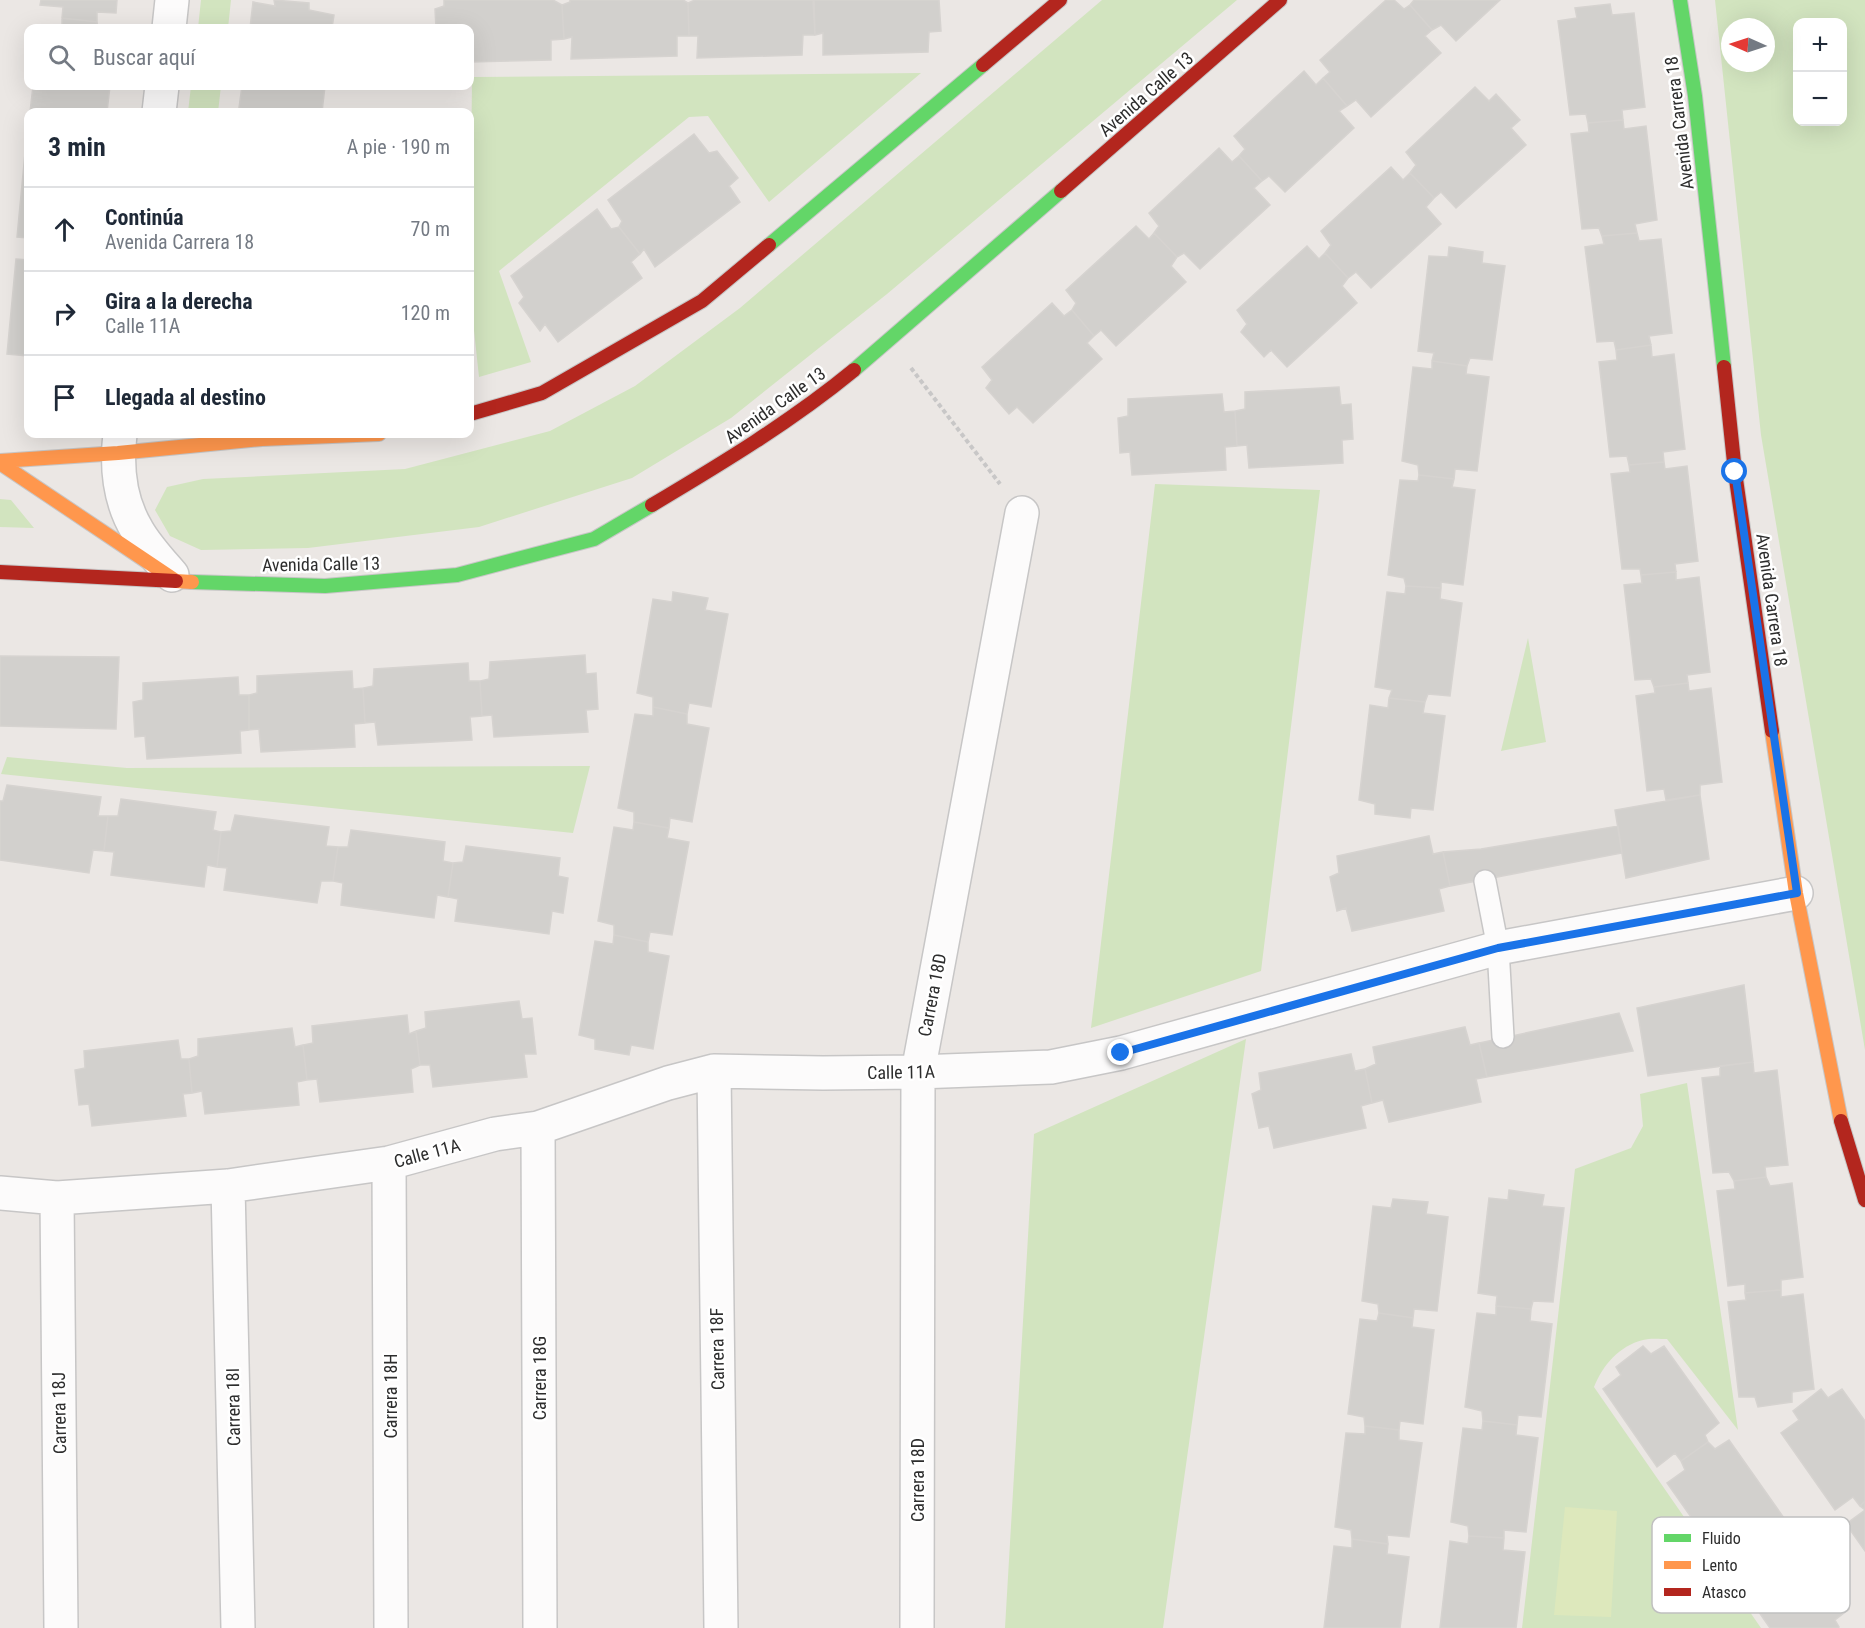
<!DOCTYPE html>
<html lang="es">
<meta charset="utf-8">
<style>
body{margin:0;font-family:"Roboto Condensed",sans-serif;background:#f2f2f3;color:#1f2937}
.controls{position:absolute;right:18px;top:18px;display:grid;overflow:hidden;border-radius:12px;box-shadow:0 6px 24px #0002}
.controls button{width:54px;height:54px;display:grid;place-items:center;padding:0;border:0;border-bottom:2px solid #e0e1e3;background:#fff;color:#1f2937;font:30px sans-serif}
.compass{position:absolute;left:1721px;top:18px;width:54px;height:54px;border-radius:50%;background:#fff;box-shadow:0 6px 24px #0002;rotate:273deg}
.stop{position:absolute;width:18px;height:18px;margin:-14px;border:4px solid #1a73e8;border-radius:50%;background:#fff}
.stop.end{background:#1a73e8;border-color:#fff;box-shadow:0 2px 6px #0008}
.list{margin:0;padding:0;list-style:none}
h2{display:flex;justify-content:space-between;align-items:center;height:78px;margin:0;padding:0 24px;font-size:26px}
h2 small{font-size:20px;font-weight:400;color:#747a83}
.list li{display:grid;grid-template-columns:39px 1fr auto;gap:18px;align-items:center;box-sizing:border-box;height:84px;padding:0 24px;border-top:2px solid #e0e1e3}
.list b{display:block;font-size:22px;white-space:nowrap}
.list p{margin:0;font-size:20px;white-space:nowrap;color:#747a83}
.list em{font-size:20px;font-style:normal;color:#747a83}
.icon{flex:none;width:33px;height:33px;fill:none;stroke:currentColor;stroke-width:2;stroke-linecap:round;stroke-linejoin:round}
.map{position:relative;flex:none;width:1865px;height:1628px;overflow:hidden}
.search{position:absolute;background:#fff;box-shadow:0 6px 24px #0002;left:24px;top:24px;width:450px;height:66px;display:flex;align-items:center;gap:15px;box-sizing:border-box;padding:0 21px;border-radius:12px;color:#747a83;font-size:22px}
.panel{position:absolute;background:#fff;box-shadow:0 6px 24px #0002;left:24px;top:108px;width:450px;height:330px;border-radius:12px}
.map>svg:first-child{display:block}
</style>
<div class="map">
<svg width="1865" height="1628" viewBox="0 0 1865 1628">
<rect width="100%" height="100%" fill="#ebe7e4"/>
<!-- green -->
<path fill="#d2e4bf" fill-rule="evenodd" d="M201 0H231L228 28H198Z
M1102 0H1237L887 294 731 418 632 478 479 527 308 548 201 550 170 536 155 510 167 487 203 479 405 469 550 431 635 386 740 308Z
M1715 0H1865V1050L1761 435ZM1798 22H1842V122H1798ZM1730 27H1766V63H1730Z
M921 73 769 202 708 116 689 117 499 271 531 362 479 377 470 293 472 77Z
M191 86H221L218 112H188Z
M1155 484 1320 490 1261 971 1091 1028Z
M0 499 11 500 34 528 0 527Z
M1528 638 1546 742 1501 751Z
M7 757 127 768 590 766 573 833 1 774Z
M1246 1039 1163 1628H1005L1034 1134Z
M1687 1083 1738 1430 1667 1339C1660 1339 1650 1338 1643 1340 1619 1346 1603 1365 1594 1387L1761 1628H1522L1575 1169 1631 1148 1643 1126 1640 1094Z"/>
<!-- pitch -->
<path fill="#dde8bc" d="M1565 1507 1617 1511 1611 1617 1554 1615Z"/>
<!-- building -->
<path fill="#d2d0cd" stroke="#d6d3d0" stroke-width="1.5" d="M41 0H117L116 13 97 12V22L62 18 63 7 40 5Z
M274 0 309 3V10L334 15 332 28H250L253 2 275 6Z
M444 0H553L562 5 564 39 551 40V60L470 62V28H436L435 9 444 6Z
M570 0H683L688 3 689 36H677V56L571 59 572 37 564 39 562 5 570 2Z
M695 0H813L815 35H803L802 55 697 58 698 36H689L688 3Z
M814 0H939L941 31 929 32 928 52 823 55V33L815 35Z
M1386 0H1394L1404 9 1410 5 1432 30 1425 36 1441 53 1371 117 1356 100 1347 106 1323 78 1330 72 1320 60Z
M1414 0H1500L1456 41 1441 25 1432 30 1410 5Z
M1610 4 1612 15 1634 13 1645 107 1622 110 1623 120 1588 123 1586 114 1570 115 1558 21 1577 18 1575 8Z
M62 18 97 22 98 28H39V26L62 28Z
M1304 71 1316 85 1323 78 1347 106 1339 111 1354 128 1285 192 1269 176 1262 181 1239 156 1245 149 1234 136Z
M33 86H110L107 112H30Z
M242 86H325L322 112H259L239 108Z
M1475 87 1489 101 1496 94 1520 120 1511 128 1526 145 1456 208 1441 192 1434 198 1410 173 1416 165 1406 152Z
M1623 120 1624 129 1646 126 1657 220 1635 224 1637 233 1602 236 1599 228 1582 229 1571 134 1589 132 1588 123Z
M694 134 709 153 717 151 738 178 729 186 740 202 655 267 644 249 640 254 619 227 622 221 608 200Z
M26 143H28V238L17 237Z
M1219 148 1232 162 1239 156 1262 181 1254 188 1270 205 1200 269 1184 253 1177 257 1154 233 1159 226 1149 213Z
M1391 167 1403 180 1410 173 1434 198 1426 207 1441 224 1371 288 1356 272 1348 278 1325 253 1331 245 1321 231Z
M597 209 611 229 619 227 640 254 631 262 642 278 558 342 545 324 540 331 519 303 524 297 511 276Z
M1136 226 1149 239 1154 233 1177 257 1171 266 1186 282 1116 346 1101 330 1094 336 1072 310 1076 303 1066 290Z
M1637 233 1639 241 1661 239 1672 333 1649 336 1651 345 1616 350 1614 341 1597 342 1585 247 1604 244 1602 236Z
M1307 246 1319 259 1325 253 1348 278 1342 286 1357 303 1287 367 1271 350 1264 357 1241 332 1247 324 1237 310Z
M1449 247 1483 252 1482 263 1505 266 1492 360 1470 358 1467 366 1432 361 1434 353 1418 351 1429 256 1448 257Z
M16 259 28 260V356L7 354Z
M1052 303 1064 316 1072 310 1094 336 1087 343 1102 359 1033 423 1017 407 1009 414 986 388 992 380 982 367Z
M1651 345 1652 357 1674 354 1685 449 1663 452 1664 462 1629 465 1627 456 1610 457 1599 362 1617 360 1616 350Z
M1432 361 1467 366 1466 374 1489 377 1477 471 1455 469 1454 479 1419 475 1418 465 1402 461 1413 367 1432 369Z
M1339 387 1341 405 1351 404 1353 439 1342 440 1343 463 1249 468 1247 445 1237 446 1235 411 1245 409V392Z
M1222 394 1224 412 1235 411 1237 446 1225 447 1226 470 1132 475 1130 452 1120 453 1118 418 1128 416V399Z
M1664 462 1665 469 1687 466 1698 561 1675 564 1676 572 1641 575 1640 569H1622L1611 474 1630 472 1629 465Z
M1419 475 1454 479 1452 487 1475 490 1463 585 1441 582V588L1406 586 1404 578 1388 575 1400 480 1418 481Z
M1676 572V580L1699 577 1710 672 1687 675 1688 683 1654 687 1651 679 1635 680 1624 585 1642 583 1641 575Z
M1406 586 1441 588 1440 599 1462 603 1450 696 1428 694 1425 702 1389 698 1392 690 1375 687 1387 592 1405 594Z
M673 592 708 598 705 610 728 614 711 707 689 703 687 714 653 707V697L637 693 653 599 672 602Z
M585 655 586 674 596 673 598 709 586 710 588 732 494 737 492 715 482 716 480 681 489 679 490 662Z
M0 656 119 657 116 729 0 726Z
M468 663 469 681H480L482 716 470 717 472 740 378 745 375 722 365 723 363 688 373 686 374 669Z
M352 671 353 689 363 688 365 723 354 724 355 747 261 752 259 729 249 730V695L257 693V676Z
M238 677 239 695H249V730L240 731 241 753 147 759 145 736 135 737 133 702 143 700V683Z
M1688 683 1689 691 1711 688 1722 782 1700 785V795L1666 800 1664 789 1647 791 1636 696 1655 693 1654 687Z
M1389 698 1425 702 1423 713 1445 716 1433 810 1411 808 1410 818 1375 814V804L1359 800 1370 705 1388 708Z
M653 707 687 714V724L709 728 692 822 670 818 669 828 634 822V812L618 808 635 714 653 716Z
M7 785 101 797 98 816H108L104 851 93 850 89 873 0 860V801H3Z
M1700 795 1709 859 1626 878 1615 810Z
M121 799 216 812 213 830 221 832 217 867 207 865 204 887 111 875 114 852 104 851 108 816H118Z
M235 815 329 827 326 846 338 847 333 881H321L317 903 224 890 227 868 217 867 221 832 231 831Z
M634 822 669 828 667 838 689 842 672 935 650 932 648 942 614 935V925L598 921 614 827 633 830Z
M1618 826 1622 853 1450 886 1443 852 1481 849Z
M351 830 445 842 443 861 453 863 448 897 437 895 434 918 341 905 343 883 333 881 338 847H348Z
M1429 836 1433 854 1443 852 1450 886 1439 889 1444 911 1352 931 1346 908 1337 911 1330 877 1339 873 1337 856Z
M466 846 560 858 558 876 568 878 563 913 552 911 549 934 455 921 458 899 448 897 453 863 463 862Z
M614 935 648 942V952L669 956 653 1049 631 1045 629 1055 595 1049V1039L579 1035 595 941 613 944Z
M1744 985 1753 1062 1648 1076 1637 1008Z
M519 1001 522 1019 532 1018 536 1054H524L527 1077 433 1087 430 1065H420L416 1031 426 1028 425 1012Z
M1619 1013 1633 1051 1487 1077 1479 1043Z
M407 1015 409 1034 416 1031 420 1065 411 1069 413 1092 320 1102 317 1079 307 1080 303 1045 313 1043 312 1026Z
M1465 1027 1470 1045 1479 1043 1487 1077 1476 1079 1481 1102 1389 1122 1383 1100 1372 1103 1365 1069 1376 1064 1373 1047Z
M292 1028 295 1047 303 1045 307 1080 297 1082 299 1105 205 1114 202 1091 192 1093 189 1059 198 1056V1039Z
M178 1040 181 1059H189L192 1093 183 1094 186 1116 92 1126 89 1104 79 1105 75 1070 85 1068 84 1051Z
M1351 1054 1355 1071 1365 1069 1372 1103 1361 1106 1366 1128 1274 1148 1269 1126 1259 1128 1252 1094 1261 1090 1259 1073Z
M1753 1062 1754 1073 1777 1070 1788 1165 1765 1167 1766 1177 1734 1181 1729 1172 1713 1173 1702 1078 1720 1076V1066Z
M1766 1177 1770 1186 1792 1183 1803 1277 1781 1280V1290L1745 1293V1284L1728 1286 1717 1191 1735 1189 1734 1181Z
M1509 1190 1544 1195 1542 1206 1564 1208 1553 1302 1533 1301 1531 1309 1496 1306 1497 1296 1478 1293 1489 1198 1508 1200Z
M1393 1199 1428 1202 1426 1214 1448 1217 1437 1311 1414 1309 1413 1318 1379 1313 1378 1304 1362 1301 1373 1206 1391 1208Z
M1781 1290V1297L1803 1294 1814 1389 1792 1392V1402L1758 1407 1755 1397H1739L1728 1302 1746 1300 1745 1293Z
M1496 1306 1531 1309 1530 1321 1552 1324 1541 1417 1518 1415 1517 1425 1483 1421 1482 1411 1465 1407 1477 1313 1496 1315Z
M1379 1313 1413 1318 1412 1327 1434 1330 1423 1424 1400 1421 1399 1430 1365 1426 1364 1417 1348 1414 1360 1319 1377 1321Z
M1643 1346 1651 1354 1664 1346 1719 1423 1705 1435 1708 1442 1681 1461 1675 1453 1657 1467 1603 1389 1621 1375 1616 1367Z
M1821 1389 1828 1398 1842 1389 1865 1421V1501L1860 1506 1853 1497 1835 1510 1781 1433 1799 1420 1793 1411Z
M1483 1421 1517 1425 1516 1435 1538 1438 1526 1532 1504 1530V1538L1469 1536 1468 1526 1451 1522 1463 1428 1482 1430Z
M1365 1426 1399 1430V1440L1422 1443 1409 1537 1387 1535 1388 1544 1352 1539 1351 1530 1335 1527 1346 1433 1365 1434Z
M1729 1440 1784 1518 1769 1529 1775 1536 1746 1556 1740 1548 1722 1561 1667 1483 1685 1470 1681 1461 1708 1442 1715 1449Z
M1865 1501V1551L1846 1524 1865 1510 1860 1506Z
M1794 1531 1849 1609 1835 1620 1839 1627 1837 1628H1770L1733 1575 1751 1561 1746 1556 1775 1536 1781 1540Z
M1469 1536 1504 1538 1503 1550 1525 1552 1516 1628H1440L1450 1541 1468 1544Z
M1352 1539 1388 1544 1387 1554 1409 1557 1400 1628H1324L1334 1546 1352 1548Z"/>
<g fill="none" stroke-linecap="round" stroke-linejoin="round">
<defs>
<path id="lane" d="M1485 881 1498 948 1503 1037"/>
<path id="street" d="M169 28 172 0
M159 112 162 86
M120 434C116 468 119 500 137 530 146 546 160 561 172 575
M714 1071 721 1628
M538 1128 540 1628
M389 1163 391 1628
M228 1186 238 1628
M0 1193 57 1198 228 1186 389 1163 495 1134 538 1128 668 1083 714 1071 823 1073 918 1072 1051 1067 1121 1053 1498 948 1796 893
M57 1198 61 1628
M917 1628 918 1072 1022 513"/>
<path id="fast" d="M1680 0 1695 96 1724 367
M769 245 983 65
M854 370 1061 191
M192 582 325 586 457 575 594 539 652 505"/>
<path id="slow" d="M0 461 118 453 262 439 379 434
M0 463 176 581 192 582
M1772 731 1796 893 1841 1121"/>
<path id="jam" d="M983 65 1060 0
M1061 191 1280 0
M1724 367 1735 472 1772 731
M470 414 542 393 702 301 769 245
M652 505C721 464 792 421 854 370
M0 572 176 581
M1841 1121 1865 1200"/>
</defs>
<!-- lane casing -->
<use href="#lane" stroke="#c7c6c6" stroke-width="24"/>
<!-- street casing -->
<use href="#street" stroke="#c7c6c6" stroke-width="36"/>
<!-- fast casing -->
<use href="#fast" stroke="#c7c6c6" stroke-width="16"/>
<!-- slow casing -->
<use href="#slow" stroke="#c7c6c6" stroke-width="16"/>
<!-- jam casing -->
<use href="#jam" stroke="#c7c6c6" stroke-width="16"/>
<!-- path -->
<path stroke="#c8c7c7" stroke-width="4" stroke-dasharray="4.5 3" stroke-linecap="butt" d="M911 368 1000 484"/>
<!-- lane -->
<use href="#lane" stroke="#fcfbfb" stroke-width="21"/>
<!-- street -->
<use href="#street" stroke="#fcfbfb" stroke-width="33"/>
<!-- fast -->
<use href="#fast" stroke="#63d668" stroke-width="14"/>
<!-- slow -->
<use href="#slow" stroke="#ff974d" stroke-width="14"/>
<!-- jam -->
<use href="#jam" stroke="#b3261e" stroke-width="14"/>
</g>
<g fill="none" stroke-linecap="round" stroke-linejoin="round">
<!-- route -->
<path stroke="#1a73e8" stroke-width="8" d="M1121 1053 1498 948 1797 893 1735 472"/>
</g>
<g text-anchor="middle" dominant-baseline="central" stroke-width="5" stroke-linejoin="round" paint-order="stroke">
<!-- street labels -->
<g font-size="18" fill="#2d2d2d" stroke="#fff">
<text transform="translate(1146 94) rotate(-41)">Avenida Calle 13</text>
<text transform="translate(1679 123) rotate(-97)">Avenida Carrera 18</text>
<text transform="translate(775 405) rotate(-35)">Avenida Calle 13</text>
<text transform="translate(321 564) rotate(-1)">Avenida Calle 13</text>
<text transform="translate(1772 600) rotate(82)">Avenida Carrera 18</text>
<text transform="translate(932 995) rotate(-79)">Carrera 18D</text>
<text transform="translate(901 1072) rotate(-1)">Calle 11A</text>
<text transform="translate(427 1153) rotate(-15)">Calle 11A</text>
<text transform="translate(717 1349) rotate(-91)">Carrera 18F</text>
<text transform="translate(539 1378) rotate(-90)">Carrera 18G</text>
<text transform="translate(390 1396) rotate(-90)">Carrera 18H</text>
<text transform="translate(233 1407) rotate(-91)">Carrera 18I</text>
<text transform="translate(59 1413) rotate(-91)">Carrera 18J</text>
<text transform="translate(917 1480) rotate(-90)">Carrera 18D</text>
</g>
</g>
<!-- legend -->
<rect x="1652" y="1517" width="198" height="96" rx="9" fill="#fff" stroke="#c0c0c0" stroke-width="1.5"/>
<rect x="1664" y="1534" width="27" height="8" fill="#63d668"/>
<rect x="1664" y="1561" width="27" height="8" fill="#ff974d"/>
<rect x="1664" y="1588" width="27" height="8" fill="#b3261e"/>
<g font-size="16" fill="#2d2d2d">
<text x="1702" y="1544">Fluido</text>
<text x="1702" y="1571">Lento</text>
<text x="1702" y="1598">Atasco</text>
</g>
</svg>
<div class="controls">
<button>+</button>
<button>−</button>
</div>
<svg class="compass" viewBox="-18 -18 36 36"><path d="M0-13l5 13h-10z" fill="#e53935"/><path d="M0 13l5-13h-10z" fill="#747a83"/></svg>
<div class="stop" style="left:1735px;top:472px"></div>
<div class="stop end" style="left:1121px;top:1053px"></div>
<div class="search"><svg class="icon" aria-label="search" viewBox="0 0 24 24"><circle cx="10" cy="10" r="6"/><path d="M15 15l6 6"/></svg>Buscar aquí</div>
<section class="panel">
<h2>3 min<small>A pie · 190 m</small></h2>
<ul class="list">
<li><svg class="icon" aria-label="ahead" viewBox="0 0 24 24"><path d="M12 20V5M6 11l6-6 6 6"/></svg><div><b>Continúa</b><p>Avenida Carrera 18</p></div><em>70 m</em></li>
<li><svg class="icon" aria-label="right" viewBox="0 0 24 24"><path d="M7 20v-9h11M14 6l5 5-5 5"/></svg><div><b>Gira a la derecha</b><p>Calle 11A</p></div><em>120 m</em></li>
<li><svg class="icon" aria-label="arrive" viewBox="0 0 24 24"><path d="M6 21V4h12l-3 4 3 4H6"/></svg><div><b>Llegada al destino</b></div></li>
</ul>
</section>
</div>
